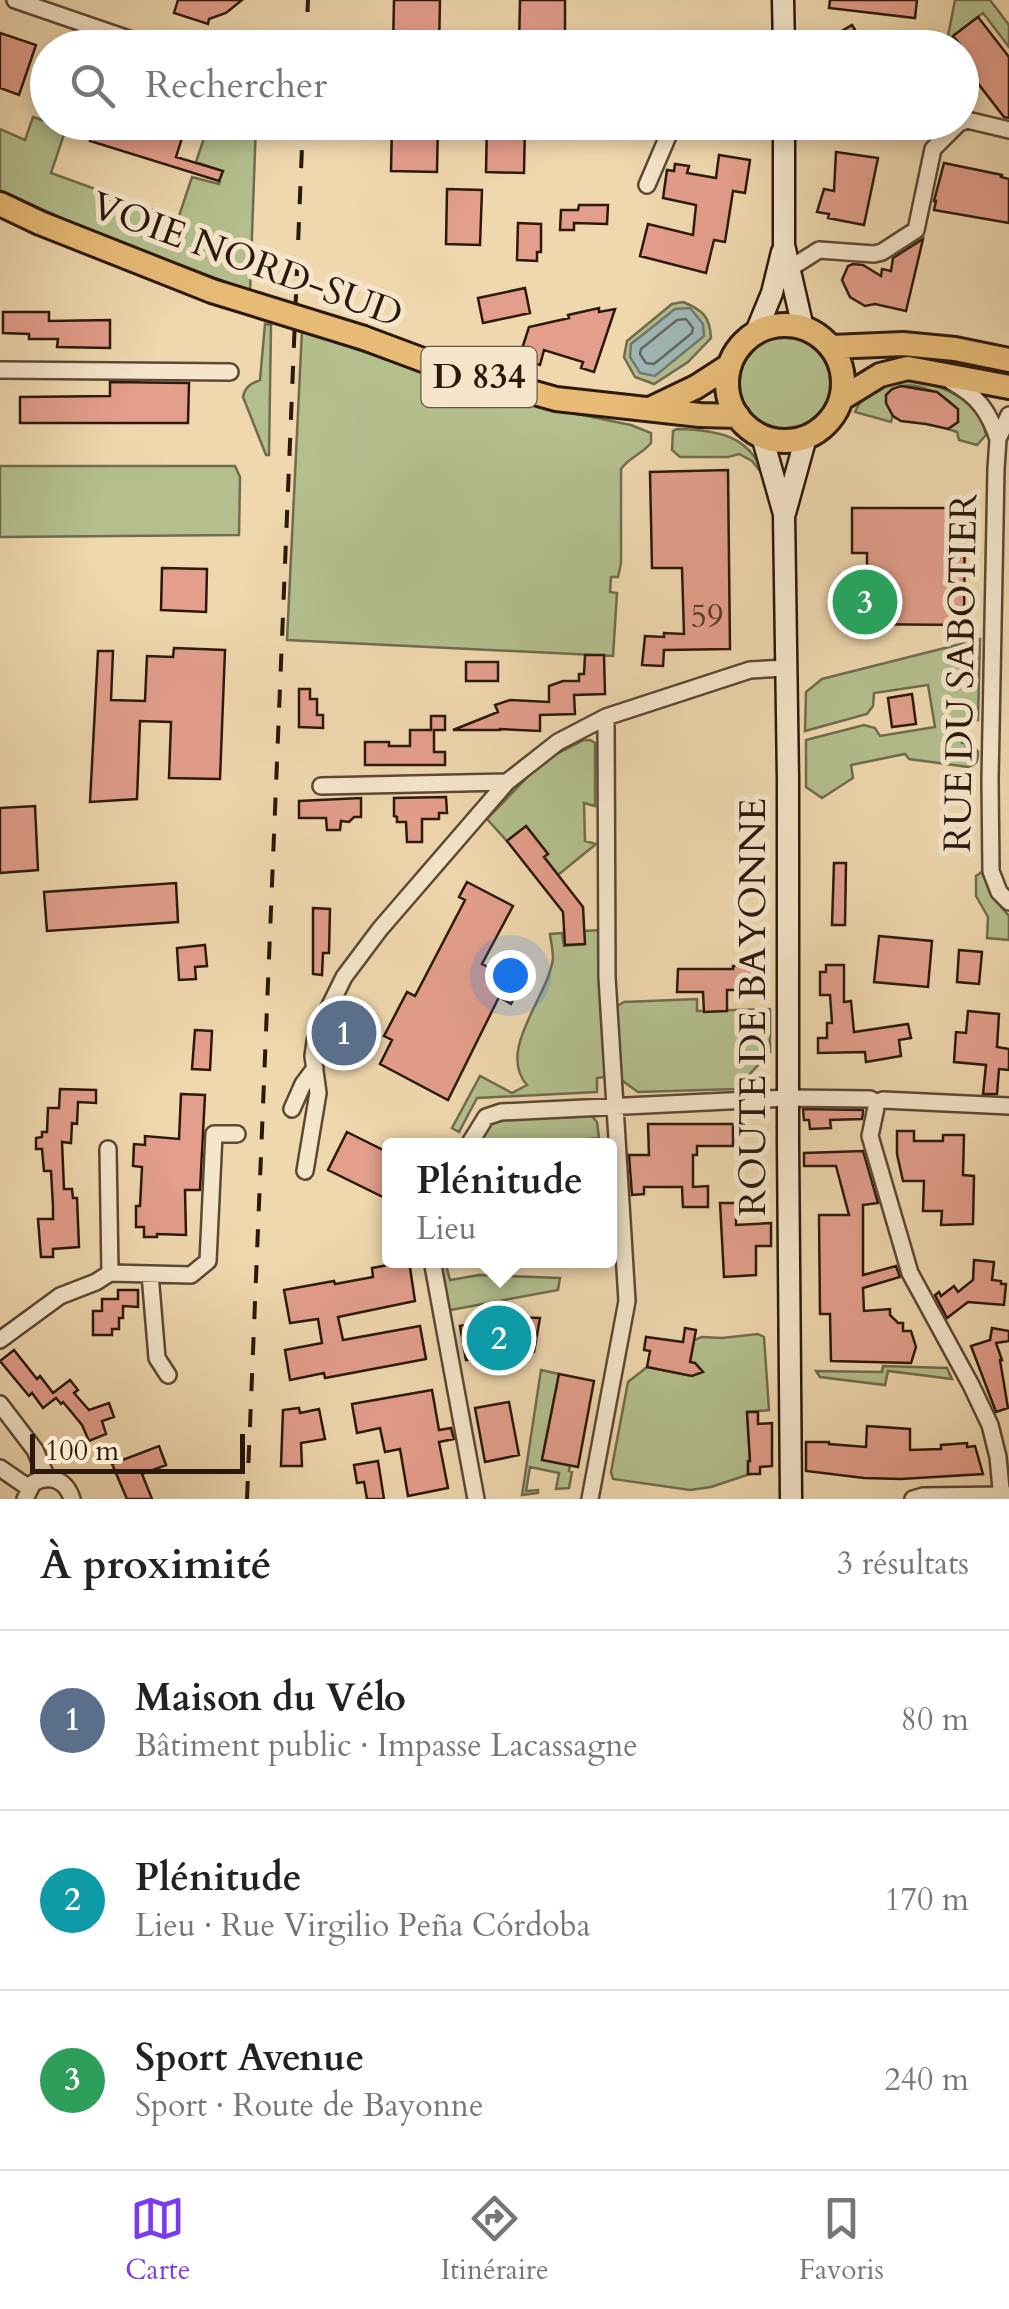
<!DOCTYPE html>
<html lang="fr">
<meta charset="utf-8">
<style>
body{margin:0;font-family:Cardo,serif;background:#f6f6f6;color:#222}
.scale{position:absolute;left:30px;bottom:25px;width:215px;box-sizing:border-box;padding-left:10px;border:5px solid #2c190c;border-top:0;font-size:28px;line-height:35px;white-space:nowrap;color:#2c190c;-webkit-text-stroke:8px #f5e5ca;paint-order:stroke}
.you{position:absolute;left:510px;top:975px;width:35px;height:35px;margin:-25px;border:8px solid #fff;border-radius:50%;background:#1a73e8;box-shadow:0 0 0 15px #1a73e833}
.badge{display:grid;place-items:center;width:65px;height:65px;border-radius:50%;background:#7c3aed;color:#fff;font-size:32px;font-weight:700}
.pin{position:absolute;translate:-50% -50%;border:5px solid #fff;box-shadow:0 2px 10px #0006}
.popup{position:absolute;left:382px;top:1138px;width:235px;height:130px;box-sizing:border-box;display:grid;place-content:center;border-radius:10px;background:#fff;filter:drop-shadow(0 2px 8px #0005);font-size:32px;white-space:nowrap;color:#767676}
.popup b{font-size:38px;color:#222}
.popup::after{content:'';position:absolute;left:50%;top:100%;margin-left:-20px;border:20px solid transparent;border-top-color:#fff}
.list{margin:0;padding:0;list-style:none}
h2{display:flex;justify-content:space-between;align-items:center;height:130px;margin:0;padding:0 40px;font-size:42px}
h2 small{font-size:32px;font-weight:400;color:#767676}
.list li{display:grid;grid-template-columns:65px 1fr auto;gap:30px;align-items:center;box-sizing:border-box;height:180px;padding:0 40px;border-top:2px solid #e0e0e0}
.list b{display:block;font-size:38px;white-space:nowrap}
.list p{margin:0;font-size:32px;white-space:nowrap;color:#767676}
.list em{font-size:32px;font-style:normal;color:#767676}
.icon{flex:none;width:55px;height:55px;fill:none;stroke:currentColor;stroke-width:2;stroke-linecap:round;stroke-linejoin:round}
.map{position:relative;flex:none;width:1009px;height:1499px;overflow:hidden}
.search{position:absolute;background:#fff;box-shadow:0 5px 15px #0003;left:30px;right:30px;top:30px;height:110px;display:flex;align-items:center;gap:25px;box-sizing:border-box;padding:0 35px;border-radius:55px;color:#767676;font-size:38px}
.sheet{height:670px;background:#fff}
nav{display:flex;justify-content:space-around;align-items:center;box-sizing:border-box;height:140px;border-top:2px solid #e0e0e0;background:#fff;font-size:28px;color:#767676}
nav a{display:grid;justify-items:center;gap:5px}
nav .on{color:#7c3aed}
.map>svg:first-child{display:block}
</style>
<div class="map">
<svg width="1009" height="1499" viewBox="0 0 1009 1499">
<rect width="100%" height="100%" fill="#efd7ae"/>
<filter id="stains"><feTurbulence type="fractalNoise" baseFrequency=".002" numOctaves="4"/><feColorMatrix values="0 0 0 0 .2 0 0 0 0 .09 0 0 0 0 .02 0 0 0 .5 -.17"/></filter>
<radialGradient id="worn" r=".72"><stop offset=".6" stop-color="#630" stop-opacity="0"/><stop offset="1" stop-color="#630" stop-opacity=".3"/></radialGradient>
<!-- green -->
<path fill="#b4bf8e" stroke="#706c4d" stroke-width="2.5" d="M955 0H990L1009 25V47L983 13 947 41Z
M33 117 66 128 51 173 178 219 192 177 219 184 222 171 196 162 209 123H256L250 291 90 231 0 190V129L25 140Z
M683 302C703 310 710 317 711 338L688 362 654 384 635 377 624 357 627 341 672 304Z
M265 324 271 325 269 455H266L243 397C245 387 250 384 260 380Z
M302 330 450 382 508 400 631 425 651 433V443C641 455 629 457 621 469V563L618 577H611L610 592 617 593 613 656 287 640Z
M736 383a48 48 0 1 1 96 0a48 48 0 1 1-96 0Z
M905 379C939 384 978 397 986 435L977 445 959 440 957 432 948 429 958 422 957 409C941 391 905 375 886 395L893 415 891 422 855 412C864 389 883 385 905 379Z
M677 429C715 430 750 434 764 476L752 461 739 454 728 457H680L672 450 673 431Z
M0 466H235L240 477 239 535 0 537Z
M980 639 978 720 961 725 962 743H965L967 750 975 748 978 752C978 761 977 764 968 767L909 759 905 754 851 765 853 778 822 798 806 787V740L864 725 875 728 880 736 935 727 928 685 874 693 873 706 867 714 805 731 806 692 822 679Z
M584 740H590L595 743V806L584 803 585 841 596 844 558 875 544 857 548 854 527 827 507 841 487 819 543 761Z
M982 872 991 895 1009 916V940L987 938 988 917 976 896V876Z
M600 930 605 1077 597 1078V1092L477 1098 459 1132 452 1128 480 1076 512 1093 527 1085C496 1050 549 996 553 958 553 951 551 942 550 934L562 933 564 946 584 944V931Z
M697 999V1011L770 1009V1052L736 1089 638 1092 620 1079 616 1007 624 1002Z
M589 1113 597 1122 599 1138 527 1145 474 1146 483 1129 495 1119Z
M435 1261H445L450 1280 479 1275 560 1278 558 1290 445 1311Z
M758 1334 764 1337 769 1410 747 1412 750 1461 748 1462V1473L750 1474 711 1487 690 1490 613 1479 611 1472 628 1382 647 1367 692 1376 699 1369 695 1363 690 1362 694 1340 702 1337 722 1338Z
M883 1366 947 1368 952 1379 888 1371 885 1385 820 1377 816 1371 882 1372Z
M541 1370 559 1374 542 1459 570 1465 569 1471 572 1472 569 1488 556 1489 559 1473 530 1467 526 1491 538 1490V1493L522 1495Z"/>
<!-- water -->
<path fill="#9fb7b6" stroke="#717872" stroke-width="2.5" d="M690 308 703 324 704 336 655 376 640 373 630 357 631 344 675 309Z"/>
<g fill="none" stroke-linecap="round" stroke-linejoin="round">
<!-- shore -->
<path stroke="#666861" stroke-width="2.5" d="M686 319 693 328 692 333 654 364 646 363 640 354 641 349 677 320Z"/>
</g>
<!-- building -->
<path fill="#e39e8c" stroke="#2c190c" stroke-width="2.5" d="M178 0H242L226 13 209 19 208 24 174 13Z
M394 0H440L439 48H393Z
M520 0H565V48H519Z
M830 0H917L915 18 829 8Z
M978 17 1009 57V118L1004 117 966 68 962 71V47L953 36Z
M852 25 860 38 846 48H813Z
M0 33 36 45 19 95 0 88Z
M96 122H187L176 157 223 171 219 181 90 141Z
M392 122H438L437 172 391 171Z
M487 122H525L524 173 486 172Z
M836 152 878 158 864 225 828 218 829 214 817 212 824 189 834 191Z
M719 155 750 160 745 193 733 191 725 242 714 240 706 273 640 256 648 224 693 235 696 205 663 198 667 170 674 171 675 164 689 166 687 173 716 178Z
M944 163 1002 175 1001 177 1009 179V223L934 210 936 201H934Z
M447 189 482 190 480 245 446 244Z
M579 205H608L607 224 574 223V230H560L561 210H578Z
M518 223 541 224V252H537V261L517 260Z
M923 239 906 311 875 304 865 306 850 297 842 280 848 266 853 264 863 265 881 276 882 269 891 271 893 258Z
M525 288 530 313 483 323 478 298Z
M599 308V312L615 309 594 372 581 368 583 362 544 350 540 365 519 358 529 327 569 318 568 315Z
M3 312H49V321L110 320V348L57 347 58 339H29V334L3 333Z
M110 382 189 383 188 423H20V397L110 396Z
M901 386 937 392 958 409V422L948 429 926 424 901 421 893 416 886 403V395L892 389Z
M728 470 730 649 664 650 663 666 642 665 645 636 664 637V633L684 634 682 568H652L650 472Z
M852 508H965L964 625 851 624V579L867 578V553H852Z
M162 568 207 569 206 612 161 610Z
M174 648 225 650 220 779 169 778 171 722 140 721 137 799 90 802 98 651H113L111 700 145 701 147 656 173 657Z
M585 655H604L605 694 574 695 575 714 540 715V731L500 729V730H453L498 712 495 705 510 700 549 702V686L563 681H579V674H584Z
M466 662H498V681H466Z
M299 689H310V699H317V715H323V728L299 727Z
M912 694 916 724 892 727 888 698Z
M431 716H445V730H434V752H445V765H365V742H389V746H410V730H431Z
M446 797 447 813H439V819H422V842H407L406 822H397V817L394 816V798Z
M361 798V817H354L349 822 341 821 340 830H327L326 818H299V801Z
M35 806 38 870 0 873V808Z
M526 826 548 854 544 857 583 907 585 944 565 945 563 912 507 841Z
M834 863H846L845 925H832Z
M467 882 513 906 482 964 521 984 511 1004 499 997 448 1100 380 1064 392 1040 384 1036 407 992 415 996 465 900 459 897Z
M176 883 178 922 47 931 44 892Z
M313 908 330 909 329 953H323L322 975 313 974Z
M879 936 932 941 928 987 874 982Z
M205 945 207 966 195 967 196 979 179 980 177 948Z
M959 950 982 952 979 984 957 982Z
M826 965H844V1002L851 1001 854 1032 908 1024 911 1038 899 1040 901 1056 866 1062 865 1052 818 1053V1038H827V1023H832L830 995H820V972H826Z
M733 966H766V990H727V1011L704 1012 703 992H677L678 969H733Z
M968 1011 999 1014 997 1047 1009 1049V1070L999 1069 997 1094H983L986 1065 954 1062 956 1032 966 1033Z
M195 1030 212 1031 210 1070 192 1069Z
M60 1089 96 1090V1103L78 1102 77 1124 72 1123 71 1143 62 1142 64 1189H72L73 1198H77L79 1247 53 1249V1257H41L38 1219H53V1206L51 1171H44L42 1149H36V1138L42 1137V1132H47L48 1108H59Z
M181 1094 205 1095 200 1190H185L186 1235 157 1234V1237H144V1227H136V1206H140L142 1167 133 1166 134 1144 145 1145V1136L179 1139Z
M803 1109 863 1110V1113L862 1119 830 1120 831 1128 810 1129 809 1120H804Z
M648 1124H733V1146H697V1155H693V1187L708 1186V1207H683L682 1187H644V1194L632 1195 629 1155H649Z
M897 1131H914V1141H943V1135H964L963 1175 974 1176 973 1224 941 1225 942 1211H923L924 1181H903L897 1154Z
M347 1132 389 1153V1200L328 1170Z
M863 1151 878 1203 863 1205V1275L896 1266 900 1277 863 1288 864 1311 890 1309V1315L898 1323H903V1331H911L916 1347 911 1363 831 1361 830 1314H820L819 1215H849L836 1166H804V1153Z
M720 1203H736V1225L771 1223V1246H756V1275L724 1277Z
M974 1260 994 1262 992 1280 1001 1281V1284H1006L1004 1305 968 1302 947 1318 935 1295 939 1292 941 1296 954 1286 958 1292 973 1280Z
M409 1261 415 1301 338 1317 343 1340 420 1326 426 1359 325 1378 324 1373 290 1380 285 1350 322 1343 318 1319 290 1323 284 1290 334 1281 335 1284 373 1277 372 1268Z
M118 1290H138V1307L123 1306V1318H119V1329H112V1335H93V1311H102V1299H118Z
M508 1317 540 1318 534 1352 511 1351 466 1360 460 1326Z
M685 1328 696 1330 690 1362 695 1363 703 1372 692 1376 647 1367 650 1351 644 1350 646 1337 683 1342Z
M992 1328 1009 1331V1341L996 1343 1002 1360H1000L1008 1408 996 1412 971 1346 990 1340Z
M14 1350 37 1379 40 1376 53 1393 70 1380 78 1390 74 1393 89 1410 109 1403 114 1417 102 1421 106 1434 89 1441 82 1425 63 1402 61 1404 56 1398 43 1408 32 1393 29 1396 0 1361Z
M559 1374 594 1381 578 1467 542 1460Z
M432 1390 439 1430 451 1428 454 1439 439 1442 448 1488 408 1496 400 1449 385 1452 380 1428 357 1433 352 1404Z
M509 1402 519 1455 485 1462 475 1408Z
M299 1408 300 1413 319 1409 325 1439 301 1443 302 1466H281L283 1410Z
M747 1412H758V1424L772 1423V1466L760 1467V1474H748V1461H750Z
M867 1426 910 1429V1450L941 1449V1445L967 1443V1447L975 1446 983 1474 901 1479 864 1478 806 1471V1442H829V1444L866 1447Z
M159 1446 166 1465 142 1474 152 1499H127L112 1464Z
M378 1461 384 1499H367L364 1482 357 1483 354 1465Z"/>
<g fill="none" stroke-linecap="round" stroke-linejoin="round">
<defs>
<path id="minor" d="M15 0 155 48
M962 122 967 120 1009 130
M647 185 674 122
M789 269 819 250 874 254 882 252 916 230 933 149 960 122
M0 370 230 372
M952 382C978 396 989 412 998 439
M1009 415 998 439 996 469 990 780 991 871 999 892 1009 902
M321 786 507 782 558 742 606 717 750 670 786 668
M877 1103 870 1136 910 1273 971 1385 990 1425 998 1457 1002 1499
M292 1109 303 1084 315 1068
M468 1146 486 1117 501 1112 788 1098 870 1099 877 1103 883 1100 1009 1106
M108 1149 110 1273
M305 1171 318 1093 313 1056 315 1042 318 1030 344 977 380 929 507 782
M432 1260 476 1499
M150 1274 157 1358 168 1375
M0 1340 60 1296 96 1282 110 1273 191 1275 208 1261 214 1134H237
M0 1404 35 1450 47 1478
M0 1468 29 1488
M25 1499 33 1483C51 1474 66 1480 72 1499
M590 1499 627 1301 607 977 606 717
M913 1499 923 1496 1009 1495"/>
<path id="secondary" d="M783 0 784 48
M784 122V245L803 328
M756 332 772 293 782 252
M762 436 784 514 788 780V1143L791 1499
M785 513 806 437"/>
<path id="primary" d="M0 204 40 223 212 291
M727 383a58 58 0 1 1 116 0a58 58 0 1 1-116 0Z
M364 338 439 366 556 399 700 415 738 416
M831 347 903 344 955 349 1009 360
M841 399 880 375 908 368 1009 387
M650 409 696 387 730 365"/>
</defs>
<!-- minor casing -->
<use href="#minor" stroke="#5d4834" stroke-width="20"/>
<!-- secondary casing -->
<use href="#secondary" stroke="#2c190c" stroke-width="25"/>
<!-- primary casing -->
<use href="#primary" stroke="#2c190c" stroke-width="28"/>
<!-- minor -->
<use href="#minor" stroke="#f5e5ca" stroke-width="15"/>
<!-- secondary -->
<use href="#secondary" stroke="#f5e5ca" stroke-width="20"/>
<!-- primary -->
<use href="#primary" stroke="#e8bc77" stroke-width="22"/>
<!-- rail -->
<path stroke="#2c190c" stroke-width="4" stroke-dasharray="18 18" stroke-linecap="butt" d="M306 48 308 0
M247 1499 303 122"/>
<defs>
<path id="primary-bridge" d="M212 291 364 338"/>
</defs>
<!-- primary-bridge casing -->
<use href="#primary-bridge" stroke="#2c190c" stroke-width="28" stroke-linecap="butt"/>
<!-- primary-bridge -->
<use href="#primary-bridge" stroke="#e8bc77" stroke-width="22"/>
</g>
<g text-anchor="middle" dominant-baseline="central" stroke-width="10" stroke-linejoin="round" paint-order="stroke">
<!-- number labels -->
<g font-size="32" fill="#5a3a2c">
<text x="707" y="617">59</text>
</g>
<!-- shield labels -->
<rect fill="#f5e5ca" stroke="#685645" stroke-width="2.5" x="421.5" y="347" width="115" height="60" rx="8"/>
<g font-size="35" font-weight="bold" fill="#2c190c">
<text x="479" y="377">D 834</text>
</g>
<!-- street labels -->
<g font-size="38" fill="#2c190c" stroke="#f5e5ca">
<text transform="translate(247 260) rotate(20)">VOIE NORD-SUD</text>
<text transform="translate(961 673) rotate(-89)">RUE DU SABOTIER</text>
<text transform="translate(753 1007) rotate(-90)">ROUTE DE BAYONNE</text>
</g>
</g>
<rect width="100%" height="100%" filter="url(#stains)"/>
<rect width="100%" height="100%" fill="url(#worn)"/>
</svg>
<div class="scale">100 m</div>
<div class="you"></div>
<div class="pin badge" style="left:344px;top:1033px;background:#5c6f8a">1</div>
<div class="pin badge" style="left:499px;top:1338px;background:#0f9aa8">2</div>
<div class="popup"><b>Plénitude</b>Lieu</div>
<div class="pin badge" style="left:865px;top:602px;background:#2e9e5b">3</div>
<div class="search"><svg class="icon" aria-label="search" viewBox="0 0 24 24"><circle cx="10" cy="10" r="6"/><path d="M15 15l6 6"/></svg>Rechercher</div>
</div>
<section class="sheet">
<h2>À proximité<small>3 résultats</small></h2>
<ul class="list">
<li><span class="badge" style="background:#5c6f8a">1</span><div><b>Maison du Vélo</b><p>Bâtiment public · Impasse Lacassagne</p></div><em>80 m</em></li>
<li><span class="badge" style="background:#0f9aa8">2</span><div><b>Plénitude</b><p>Lieu · Rue Virgilio Peña Córdoba</p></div><em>170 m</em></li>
<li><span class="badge" style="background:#2e9e5b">3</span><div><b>Sport Avenue</b><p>Sport · Route de Bayonne</p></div><em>240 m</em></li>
</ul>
</section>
<nav>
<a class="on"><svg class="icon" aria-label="map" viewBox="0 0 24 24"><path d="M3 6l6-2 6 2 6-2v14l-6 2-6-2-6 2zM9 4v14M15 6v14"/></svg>Carte</a>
<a><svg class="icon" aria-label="directions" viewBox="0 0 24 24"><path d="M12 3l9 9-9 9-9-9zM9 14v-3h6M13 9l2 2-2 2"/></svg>Itinéraire</a>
<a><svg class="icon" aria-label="saved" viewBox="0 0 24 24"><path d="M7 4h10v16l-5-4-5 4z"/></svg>Favoris</a>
</nav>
